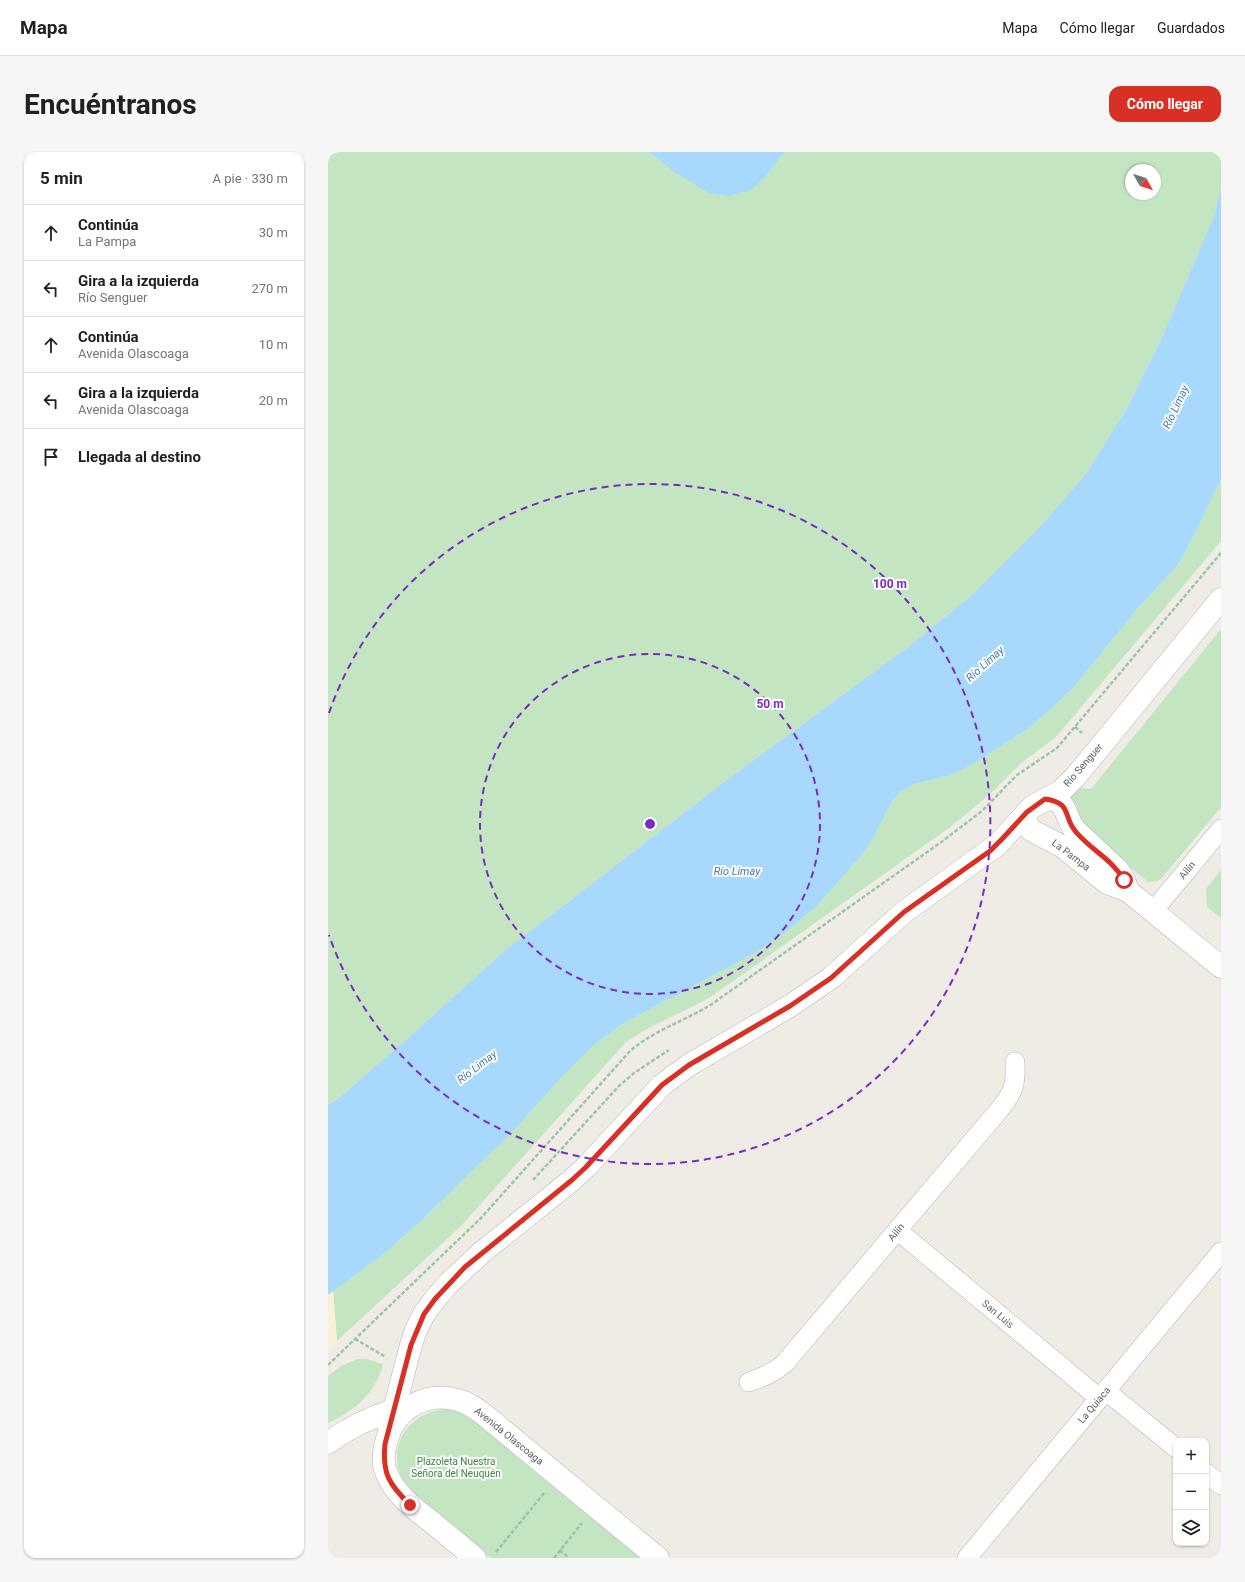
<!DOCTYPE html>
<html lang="es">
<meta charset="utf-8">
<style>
body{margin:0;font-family:Roboto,sans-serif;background:#f6f6f6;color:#202124}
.controls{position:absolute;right:12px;bottom:12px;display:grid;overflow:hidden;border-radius:8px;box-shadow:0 1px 3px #0004}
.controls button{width:36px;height:36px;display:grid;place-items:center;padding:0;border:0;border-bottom:1px solid #e0e0e0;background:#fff;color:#202124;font:20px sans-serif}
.compass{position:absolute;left:797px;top:12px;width:36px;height:36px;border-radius:50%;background:#fff;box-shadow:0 1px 3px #0004;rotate:129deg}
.stop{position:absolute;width:12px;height:12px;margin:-9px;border:3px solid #d93025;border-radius:50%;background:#fff}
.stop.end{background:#d93025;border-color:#fff;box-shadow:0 1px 4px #0008}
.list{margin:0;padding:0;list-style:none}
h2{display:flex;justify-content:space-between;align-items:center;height:52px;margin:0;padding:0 16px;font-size:17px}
h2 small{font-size:13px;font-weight:400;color:#757577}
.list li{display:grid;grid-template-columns:26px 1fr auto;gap:12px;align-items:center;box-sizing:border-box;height:56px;padding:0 16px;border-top:1px solid #e0e0e0}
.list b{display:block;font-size:15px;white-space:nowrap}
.list p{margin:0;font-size:13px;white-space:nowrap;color:#757577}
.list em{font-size:13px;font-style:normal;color:#757577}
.icon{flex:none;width:22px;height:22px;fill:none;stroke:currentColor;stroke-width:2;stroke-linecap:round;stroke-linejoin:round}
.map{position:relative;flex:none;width:893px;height:1406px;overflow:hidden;border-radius:12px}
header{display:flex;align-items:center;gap:24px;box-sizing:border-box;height:56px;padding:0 20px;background:#fff;border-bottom:1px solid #e0e0e0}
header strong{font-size:19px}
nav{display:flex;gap:22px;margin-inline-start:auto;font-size:14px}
.intro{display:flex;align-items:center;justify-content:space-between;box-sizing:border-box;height:96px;padding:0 24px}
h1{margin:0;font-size:28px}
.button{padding:10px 18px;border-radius:12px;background:#d93025;color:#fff;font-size:14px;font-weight:700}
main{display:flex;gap:24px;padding:0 24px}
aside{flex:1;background:#fff;border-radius:12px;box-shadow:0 1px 3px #0004}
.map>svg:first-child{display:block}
</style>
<header>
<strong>Mapa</strong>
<nav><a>Mapa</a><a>Cómo llegar</a><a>Guardados</a></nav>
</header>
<div class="intro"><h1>Encuéntranos</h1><a class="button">Cómo llegar</a></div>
<main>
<aside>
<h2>5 min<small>A pie · 330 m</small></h2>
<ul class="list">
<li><svg class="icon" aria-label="ahead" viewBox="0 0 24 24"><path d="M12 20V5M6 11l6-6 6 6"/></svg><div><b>Continúa</b><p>La Pampa</p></div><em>30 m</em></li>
<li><svg class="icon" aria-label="left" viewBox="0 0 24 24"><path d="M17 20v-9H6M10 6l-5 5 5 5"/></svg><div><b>Gira a la izquierda</b><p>Río Senguer</p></div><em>270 m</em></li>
<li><svg class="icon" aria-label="ahead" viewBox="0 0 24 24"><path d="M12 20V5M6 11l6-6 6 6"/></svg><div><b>Continúa</b><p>Avenida Olascoaga</p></div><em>10 m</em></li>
<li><svg class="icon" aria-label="left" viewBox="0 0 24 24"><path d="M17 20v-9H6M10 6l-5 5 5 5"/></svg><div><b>Gira a la izquierda</b><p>Avenida Olascoaga</p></div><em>20 m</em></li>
<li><svg class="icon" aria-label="arrive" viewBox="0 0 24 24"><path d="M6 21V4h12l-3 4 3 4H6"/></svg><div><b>Llegada al destino</b></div></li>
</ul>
</aside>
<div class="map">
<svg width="893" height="1406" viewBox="0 0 893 1406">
<rect width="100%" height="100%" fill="#eeece5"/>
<!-- green -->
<path fill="#c3e5c2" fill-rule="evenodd" d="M0 0H321L345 19 440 22 456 0H893V37L886 64 836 181 799 256 758 322 710 377 644 443 580 495 412 618 175 800 78 888 12 945 0 953ZM803 18H827V42H803Z
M893 327V389L728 585 693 611 662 642 621 676 384 844C356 861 324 871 297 891L133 1074 9 1189 5 1139 58 1100 96 1066 186 978 230 929 266 893 294 872 429 800 460 778 488 755 533 704 544 688 562 653 571 641 586 632 622 623 645 612 699 577 722 558 746 535 809 457 848 415 857 401Z
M893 477V655L833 727 829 729 820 730 762 682 753 668 749 655 743 645 747 636 763 637Z
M893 718V766L879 755 878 737Z
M30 1207H38L55 1212C48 1241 26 1259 0 1271V1224L13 1214Z
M116 1257 135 1260 151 1269 313 1406H162L86 1344C54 1310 69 1264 116 1257Z"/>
<!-- sand -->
<path fill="#f9f0d5" d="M5 1139 9 1189 0 1198V1143Z"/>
<!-- water -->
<path fill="#a8d8fb" d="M321 0H456L440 22 423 38 401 44 381 41 345 19Z
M893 37V327L857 401 848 415 809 457 746 535 722 558 699 577 645 612 622 623 586 632 571 641 562 653 544 688 533 704 488 755 460 778 429 800 294 872 266 893 230 929 186 978 96 1066 58 1100 0 1143V953L12 945 78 888 175 800 412 618 580 495 644 443 710 377 758 322 799 256 836 181 886 64Z"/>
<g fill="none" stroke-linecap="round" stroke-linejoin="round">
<defs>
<path id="minor" d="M825 759 893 677
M569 1078 771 1246
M421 1230C434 1226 445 1221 456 1212L672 957C686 939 688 933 687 910
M778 1239 848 1296
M878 1321 893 1333
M639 1406 893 1100"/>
<path id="tertiary" d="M717 647 728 648 735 654 745 676 790 718 796 728 800 739
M699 660 696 666V669L703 678 735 695 779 731 800 739 893 815"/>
<path id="secondary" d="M61 1277 83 1193 88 1178 96 1162 107 1147 121 1131 153 1101 244 1028 258 1015 334 933 361 913 462 854 503 826 576 760 669 693 704 655 733 639 747 625 772 595 893 447
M0 1291C23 1274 50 1262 78 1254
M147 1406C133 1394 119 1383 105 1371 87 1357 67 1343 58 1320 54 1310 56 1297 59 1287 68 1256 98 1239 130 1248 139 1250 147 1256 154 1261L330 1406"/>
</defs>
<!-- minor casing -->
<use href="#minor" stroke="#b2b5b9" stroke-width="20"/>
<!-- tertiary casing -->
<use href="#tertiary" stroke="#b2b5b9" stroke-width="23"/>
<!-- secondary casing -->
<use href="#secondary" stroke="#b3b7bb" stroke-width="23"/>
<!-- path -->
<path stroke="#9cc5a7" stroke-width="2.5" stroke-dasharray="4 2" stroke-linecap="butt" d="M747 575 754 581
M205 1028 291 934 306 921 341 898
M27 1187 58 1205
M0 1213 153 1066 302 899C324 880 355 869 381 854L612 691 654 659 689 623 729 596 893 401
M232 1398 241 1406
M168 1400 217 1340
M226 1406 254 1371"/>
<!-- minor -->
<use href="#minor" stroke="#fff" stroke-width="19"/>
<!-- tertiary -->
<use href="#tertiary" stroke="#fff" stroke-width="22"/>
<!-- secondary -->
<use href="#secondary" stroke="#fff" stroke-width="22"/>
</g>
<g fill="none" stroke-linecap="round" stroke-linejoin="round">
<!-- route -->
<path stroke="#d93025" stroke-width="5" d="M82 1353C61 1332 54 1322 57 1292L83 1193 96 1162 107 1147 137 1115 244 1028 258 1015 334 933 361 913 462 854 503 826 576 760 662 699 675 686 699 660 717 647C745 651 734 664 748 680 763 698 785 708 796 728"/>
</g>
<!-- distance rings -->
<g fill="none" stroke="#7b2cbf" stroke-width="2" stroke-dasharray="7 5">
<circle cx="322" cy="672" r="170"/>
<path d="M1 561A340 340 0 1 1 1 783"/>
</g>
<g text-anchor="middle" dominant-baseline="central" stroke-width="4" stroke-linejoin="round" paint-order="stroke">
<!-- street labels -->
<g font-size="10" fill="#5c6064" stroke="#fff">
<text transform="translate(755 613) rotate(-49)">Río Senguer</text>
<text transform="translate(743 703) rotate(37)">La Pampa</text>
<text transform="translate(859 718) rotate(-50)">Ailín</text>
<text transform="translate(568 1080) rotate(-50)">Ailín</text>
<text transform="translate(670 1162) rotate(40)">San Luis</text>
<text transform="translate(766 1253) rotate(-50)">La Quiaca</text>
<text transform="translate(181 1284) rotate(39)">Avenida Olascoaga</text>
</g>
<!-- park labels -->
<g font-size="10" fill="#3a863d" stroke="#fff">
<text x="128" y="1309">Plazoleta Nuestra<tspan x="128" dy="12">Señora del Neuquén</tspan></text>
</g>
<!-- water labels -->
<g font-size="11" font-style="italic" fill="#4578ad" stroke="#fff">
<text transform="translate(848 255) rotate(-65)">Río Limay</text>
<text transform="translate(657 512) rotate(-42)">Río Limay</text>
<text x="409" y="719">Río Limay</text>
<text transform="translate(149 915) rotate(-38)">Río Limay</text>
</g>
</g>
<circle cx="322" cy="672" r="6" fill="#7b2cbf" stroke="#fff" stroke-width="2"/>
<g font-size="12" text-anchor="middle" font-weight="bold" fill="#7b2cbf" stroke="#fff" stroke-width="4" stroke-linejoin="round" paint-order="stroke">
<text x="562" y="436">100 m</text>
<text x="442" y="556">50 m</text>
</g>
</svg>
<div class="controls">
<button>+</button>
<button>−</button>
<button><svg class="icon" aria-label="layers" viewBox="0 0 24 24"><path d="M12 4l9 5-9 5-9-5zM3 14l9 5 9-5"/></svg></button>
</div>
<svg class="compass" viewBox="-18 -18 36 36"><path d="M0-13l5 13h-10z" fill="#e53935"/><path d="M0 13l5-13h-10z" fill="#757577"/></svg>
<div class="stop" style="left:796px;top:728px"></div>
<div class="stop end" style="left:82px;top:1353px"></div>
</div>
</main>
